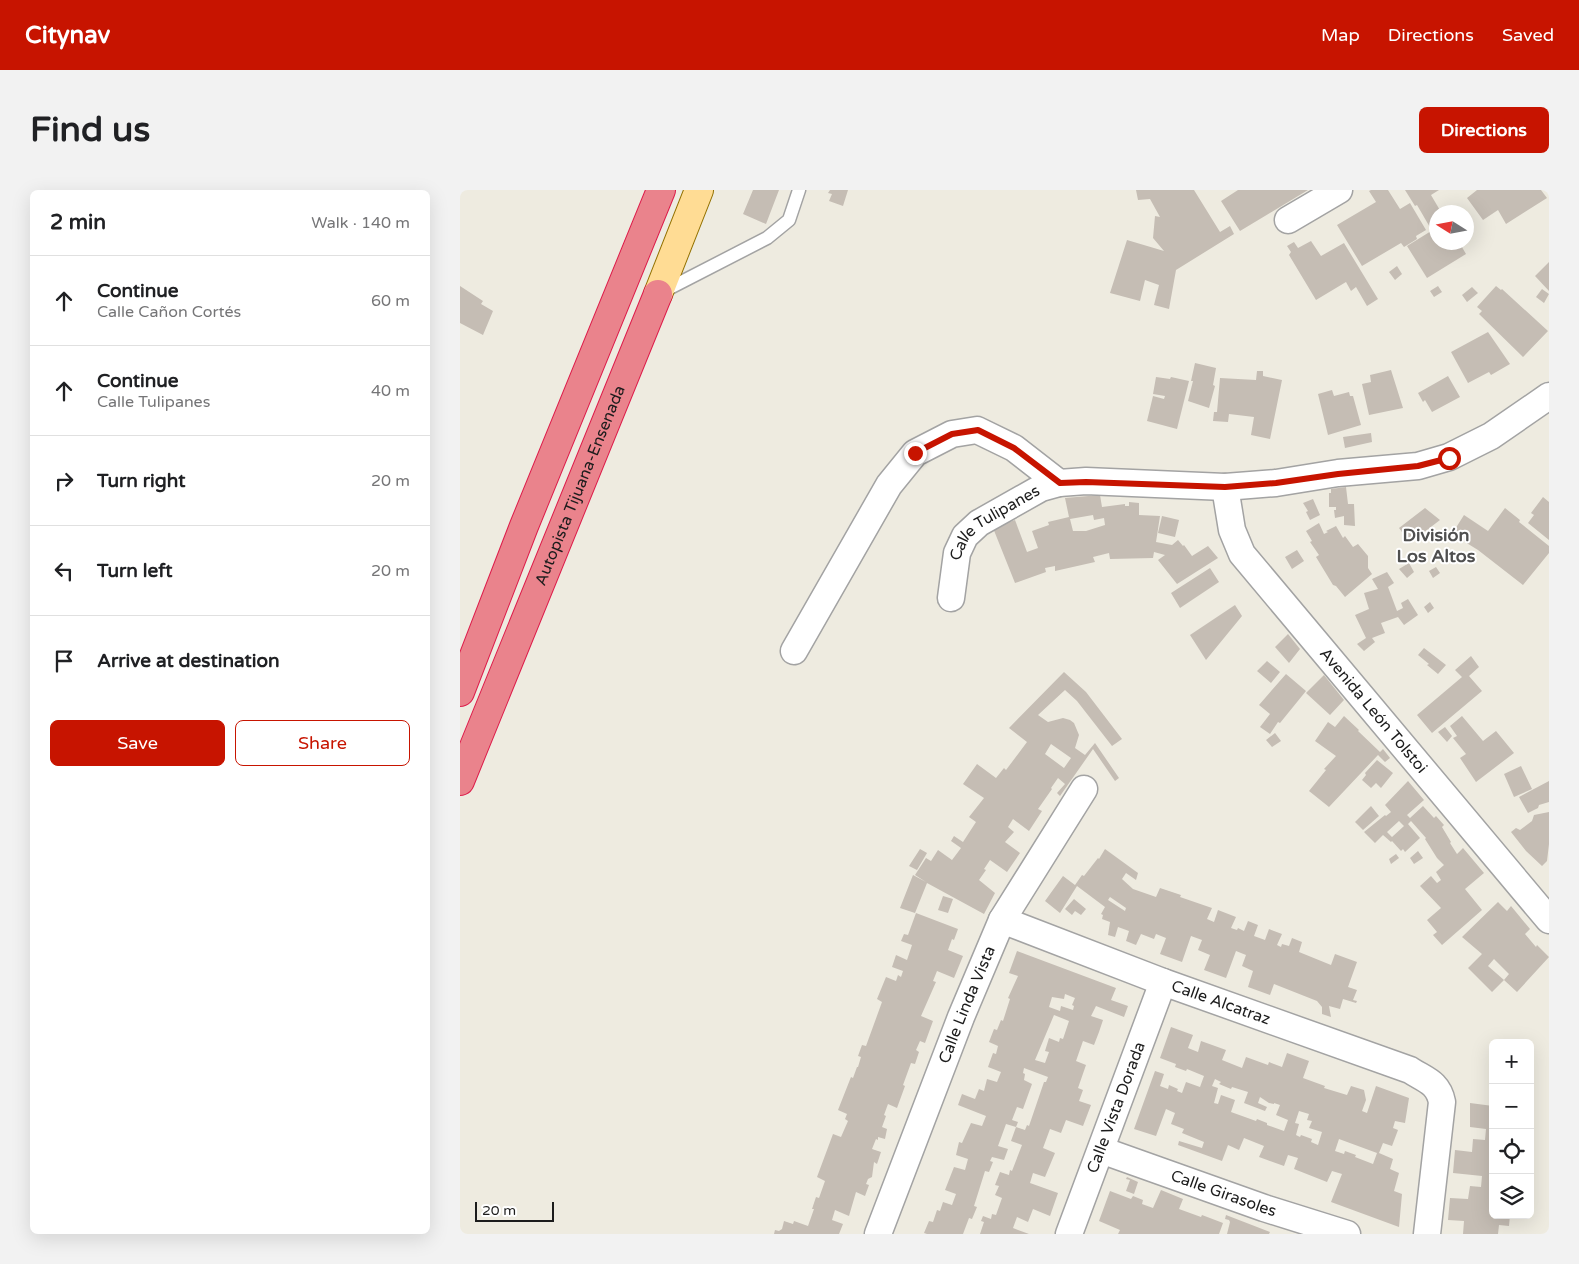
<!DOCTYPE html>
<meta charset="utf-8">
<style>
body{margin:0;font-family:"Varela Round",sans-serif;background:#f2f2f2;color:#202124}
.controls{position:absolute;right:15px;bottom:15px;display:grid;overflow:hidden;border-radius:8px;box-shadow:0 5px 20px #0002}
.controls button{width:45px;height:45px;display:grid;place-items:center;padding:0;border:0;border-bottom:1px solid #e0e0e0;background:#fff;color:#202124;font:25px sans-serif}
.compass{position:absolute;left:969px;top:15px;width:45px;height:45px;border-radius:50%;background:#fff;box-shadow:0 5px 20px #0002;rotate:281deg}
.scale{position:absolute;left:15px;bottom:12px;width:79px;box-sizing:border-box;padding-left:5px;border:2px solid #1c1c1c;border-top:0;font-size:14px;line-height:18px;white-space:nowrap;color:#1c1c1c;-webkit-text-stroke:4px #fff;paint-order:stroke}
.stop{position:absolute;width:15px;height:15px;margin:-11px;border:4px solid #c71400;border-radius:50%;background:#fff}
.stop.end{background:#c71400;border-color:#fff;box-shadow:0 1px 5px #0008}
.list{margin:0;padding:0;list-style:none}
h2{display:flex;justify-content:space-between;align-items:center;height:65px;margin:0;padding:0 20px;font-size:21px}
h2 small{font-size:16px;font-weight:400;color:#757577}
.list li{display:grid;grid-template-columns:32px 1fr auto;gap:15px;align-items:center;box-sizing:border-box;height:90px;padding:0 20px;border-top:1px solid #e0e0e0}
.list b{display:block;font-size:19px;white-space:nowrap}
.list p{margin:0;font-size:16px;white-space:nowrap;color:#757577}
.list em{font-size:16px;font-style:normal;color:#757577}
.actions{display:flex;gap:10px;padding:15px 20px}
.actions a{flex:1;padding:11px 0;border:1px solid #c71400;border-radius:8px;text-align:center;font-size:18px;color:#c71400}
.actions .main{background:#c71400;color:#fff}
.icon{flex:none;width:28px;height:28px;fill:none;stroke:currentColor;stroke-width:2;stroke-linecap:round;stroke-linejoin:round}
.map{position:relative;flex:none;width:1089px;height:1044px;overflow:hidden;border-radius:8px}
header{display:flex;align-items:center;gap:30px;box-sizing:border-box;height:70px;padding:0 25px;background:#c71400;color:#fff}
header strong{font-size:24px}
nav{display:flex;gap:28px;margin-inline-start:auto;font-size:18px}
.intro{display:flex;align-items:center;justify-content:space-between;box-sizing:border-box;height:120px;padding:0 30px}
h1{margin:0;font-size:35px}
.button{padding:12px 22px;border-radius:8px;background:#c71400;color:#fff;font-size:18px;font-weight:700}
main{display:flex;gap:30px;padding:0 30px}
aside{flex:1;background:#fff;border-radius:8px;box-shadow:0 5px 20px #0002}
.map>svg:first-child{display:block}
</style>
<header>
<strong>Citynav</strong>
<nav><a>Map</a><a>Directions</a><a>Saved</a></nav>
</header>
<div class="intro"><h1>Find us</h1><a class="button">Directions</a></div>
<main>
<aside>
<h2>2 min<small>Walk · 140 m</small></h2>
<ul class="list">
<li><svg class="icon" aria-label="ahead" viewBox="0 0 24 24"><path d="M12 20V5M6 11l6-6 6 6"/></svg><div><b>Continue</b><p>Calle Cañon Cortés</p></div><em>60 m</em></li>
<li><svg class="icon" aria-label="ahead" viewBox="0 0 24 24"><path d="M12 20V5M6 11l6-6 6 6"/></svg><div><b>Continue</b><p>Calle Tulipanes</p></div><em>40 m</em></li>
<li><svg class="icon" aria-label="right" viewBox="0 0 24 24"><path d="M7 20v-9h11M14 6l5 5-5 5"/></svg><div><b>Turn right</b></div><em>20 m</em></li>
<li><svg class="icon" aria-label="left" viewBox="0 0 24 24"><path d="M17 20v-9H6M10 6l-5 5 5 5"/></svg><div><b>Turn left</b></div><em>20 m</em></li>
<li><svg class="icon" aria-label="arrive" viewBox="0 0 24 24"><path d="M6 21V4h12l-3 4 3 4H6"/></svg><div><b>Arrive at destination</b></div></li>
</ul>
<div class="actions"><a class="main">Save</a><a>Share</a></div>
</aside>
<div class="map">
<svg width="1089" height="1044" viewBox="0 0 1089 1044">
<rect width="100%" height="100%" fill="#eeebe0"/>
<!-- building -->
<path fill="#c5bdb4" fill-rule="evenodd" d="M293 0H319L306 34 283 24Z
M370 0H388L383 16 369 11 372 4 368 3Z
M676 0H734L760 42 770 36 774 44 716 80 709 119 694 115 699 95 685 90 680 111 650 103 667 50 704 61 693 48 695 26 700 27 690 9 678 10Z
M778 0H848L780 41 761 11Z
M911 0H928L940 19 950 13 966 40 956 46 957 49 944 57 941 53 902 76 877 35 916 12 909 1Z
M945 0H979L971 5 981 22H976V35L971 39 957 15 955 16Z
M1017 0H1081L1087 8 1046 34 1038 20 1023 30 1007 8Z
M997 17 1001 22H989V20Z
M976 38V52H999L1006 64 967 88 947 56Z
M851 51 861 66 884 53 918 109 907 116 896 97 891 101 886 92 856 110 829 65 831 62 827 56 834 52 838 58Z
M1089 72V101L1075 86Z
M937 76 942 84 935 90 929 82Z
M0 96 23 111 21 114 33 121 23 145 0 133Z
M978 96 982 102 974 107 970 101Z
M1036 96 1041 100 1042 99 1088 141 1063 167 1019 124 1022 121 1017 117Z
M1012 97 1018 103 1007 112 1002 105Z
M1082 99 1089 104 1084 113 1076 107Z
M1028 142 1050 174 1031 185 1029 182 1008 193 991 162Z
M735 173 756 178 753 195 755 196 749 218 728 211 733 191H731Z
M931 180 943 218 909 225 902 194 911 192 910 185Z
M797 181H803V186L822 190 810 249 791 245 794 227 769 224 768 232 753 231 754 222H757L760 188 796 190Z
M988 186 1000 207 972 222 965 210 963 212 958 203Z
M696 187 710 189 711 187 729 191 717 239 687 231 693 206 704 209 705 206 693 204Z
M872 200 874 206 889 202 890 206H893L901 235 868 245 858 204Z
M911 243 912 252 885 258 883 247Z
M886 297 888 314H894L895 336 884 335V326L875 328 874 320H876V317H869V303H871V299Z
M640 305 642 317 665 314V316H669V312L679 313V325L700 326 696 352 712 355 718 350 723 356 724 355 732 366 748 356 758 368 717 394 698 370 705 365 694 362 693 368 650 369 649 363 633 367 635 372 595 381V376L585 378 586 382 555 393 533 338 555 330 567 362 578 358 572 341 589 335 588 332 609 327 605 308ZM633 325 634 330 644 328 645 335 626 341H613L610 329Z
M1083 307 1089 312V350L1068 333 1074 325 1071 323Z
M853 309 860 325 850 330 846 322 848 321 843 313Z
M965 318 980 330 950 353 939 338Z
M1045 318 1060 330 1059 332 1089 356V363L1063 395 1018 360 992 344 1004 325 1028 341Z
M702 326 719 330 715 347 698 343Z
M859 333 864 344 868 342 866 341 876 336 883 348 885 346 893 357 898 354 908 366V378L912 384 885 407 876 396 873 395 856 367 859 365 850 352 852 351 846 341Z
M837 360 844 371 832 379 825 367Z
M949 373 954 382 947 388 939 379Z
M976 377 980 383 973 388 969 381Z
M750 378 759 392 720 418 711 403Z
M927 382 934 393 928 397 937 421 943 418 941 413 948 409 958 425 944 435 938 427 921 433 925 443 912 448 915 452 904 461 897 454 906 448 895 425 909 419 904 403 918 399 912 389Z
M970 412 974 418 968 423 964 417Z
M775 415 782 426 746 470 730 445Z
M828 444 840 459 829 473 815 457Z
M964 458 986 475 978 484 967 475 969 474 958 465Z
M1011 466 1019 477 1009 486 1022 501 972 543 957 525 1002 487 995 480Z
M807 471 820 482 811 493 797 481Z
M604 482 626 502 662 549 652 556 617 511 605 500 578 525 588 532 603 528 610 530 614 533 619 545 615 558 625 565 635 553 659 588 655 591 633 559 600 606 597 603 605 594 598 588 591 598 592 599 578 619 582 621 569 641 553 629 548 637 554 642 545 652 560 663 547 682 530 670 524 679 526 680 519 690 535 703 524 724 467 693 455 723 440 718 453 685 466 692 455 685 466 668 471 671 478 660 492 670 501 658 491 651 494 646 503 652 516 632 509 627 524 608 503 594 517 574 536 588 544 578 546 580 567 552 549 538ZM591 554 611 568 604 578 585 564Z
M826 484 846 501 820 533 818 532 810 544 800 537 810 524 799 515Z
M864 485 884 510 870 525 846 503Z
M884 526 899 540 898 541 920 562 923 559 930 568 925 572 918 565 869 617 849 601 866 580 864 579 876 566 855 551 868 532 875 537Z
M1002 526 1023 551 1036 541 1054 563 1016 592 1000 568 1006 564 993 548 997 546 990 536Z
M985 537 992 546 987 552 978 542Z
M815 543 821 551 812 557 806 550Z
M917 570 933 583 921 598 916 593 911 598 902 590 906 585 905 583Z
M1061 576 1072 599 1054 607 1044 584Z
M948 591 964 610 947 625 950 628 963 616 974 628 976 626 984 635 982 637 991 652 990 653 997 664 1003 658 1024 683 1005 699 1022 720 982 755 973 745 977 742 967 730 981 718 960 696 971 686 977 693 981 690 976 682 984 675 977 668 965 649 966 648 951 631 948 634 960 648 945 662 943 659 941 661 932 651 931 652 923 645 915 653 904 642 925 625 926 626 931 622 925 615ZM939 631 944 636 932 647 927 642Z
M1089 591V612L1079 615 1078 618 1068 623 1059 607Z
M911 616 919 626 903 640 895 632Z
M1089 622V654L1087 671 1082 676 1066 661 1051 642 1056 638 1060 640 1072 631 1074 625Z
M460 659 467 663 457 680 449 676Z
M645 659 678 683 676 690 666 683 662 689 673 699 696 707 700 698 721 705 720 707 752 718 747 729 754 732 758 720 776 727 771 738 777 740 778 738 784 741 788 731 798 735 794 746 805 750 809 739 822 744 817 755 821 757 822 754 829 756 832 748 842 752 839 762 871 775 875 764 897 772 888 797 897 800 893 810 897 811 896 813 883 809 880 819 869 816 871 827 862 824V817L857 811 814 794 810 805 788 797 793 781 782 776 786 765 776 761 766 788 744 780 750 765 738 760 742 750 731 746 722 772 700 764 706 748 696 744 694 749 681 744 676 755 666 751 669 741 658 737 655 747 648 745 650 732 642 729 643 725 641 724 645 717 617 696 600 723 585 711 603 686 615 695 622 685 624 686 638 668 639 669ZM650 707 666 718 665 721 648 710Z
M958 661 963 668 954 674 950 668Z
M936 664 939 668 931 674 929 669Z
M483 706 493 709 488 723 478 720Z
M614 709 626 719 621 725 615 721 612 725 605 719Z
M1038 712 1047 721 1051 716 1070 739 1065 744 1076 757 1077 755 1089 767 1057 802 1044 790 1049 784 1034 769 1028 776 1044 790 1032 802 1008 778 1022 764 1002 747Z
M456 723 498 739 494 750 492 749 488 760 503 766 494 788 477 781 473 791 476 792 461 826 473 831 465 853 460 851 456 860 459 862 455 874 451 873 443 895 445 896 437 918 428 914 424 925 426 926 422 937 427 939 425 949 418 947V950L416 949 412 959 421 962 417 974 414 972 412 987 408 989 406 994 409 995 405 1006 396 1002 389 1026 375 1020 372 1030 383 1034 379 1044H314L315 1040 319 1041 322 1039 324 1031 333 1034 334 1031 348 1036 354 1019H352L356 1007 359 1008 365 991 357 987 373 944 381 947 388 931 385 929 387 924 378 920 391 887 393 888 397 877H398L401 867 398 866 402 855 406 856 422 812 417 809 426 787 436 791 438 785 441 787 443 781 432 777 436 765 447 770 452 755 441 751 444 744 448 745Z
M557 761 656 798 651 810 668 816 664 827 636 816 631 826 643 830 639 842 634 855 623 851 616 871 626 875 618 898 623 900 619 911 631 915 623 936 606 930 601 943 590 939 583 958 595 963 585 987 573 983 570 993 598 1003 590 1026 573 1019 568 1032 557 1027 553 1038 569 1044H520L524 1032 521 1031 523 1026 531 1029 532 1024 536 1025 542 1008 535 1005 539 996 535 995 540 982 549 985 550 980 552 981 562 955 551 951 556 937 565 940 567 935 569 936 584 892H586L588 887 564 878 563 883 565 884 564 890 572 894 563 919 557 917 552 930 558 932 556 937 546 934 538 956 548 959 544 970 532 967 530 971 533 972 529 982 525 981 514 1016 517 1017 512 1029 509 1028 503 1044H467L464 1043 469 1031 473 1032 477 1020 480 1021 483 1012 492 1015 496 1004 485 1000 494 977 505 980 508 969 496 965 499 952 502 953 511 933 522 936 526 926 498 915 502 904 515 909 519 899 524 901 527 889 537 892 541 882 528 877 533 863 536 864 538 856 529 852 534 839 537 840 541 830 543 831 550 809 548 808 558 786 549 783ZM605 804 615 808 612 815 614 816 613 820 601 816 600 821 589 817 592 807 604 809ZM594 825 609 831 603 849 600 848 599 852 589 848 585 861 589 862 585 873 575 870Z
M711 837 733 845 728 858 738 862 741 851 755 856 766 860 762 870 782 878 786 867 808 875 809 872 822 877 827 863 849 871 843 888 865 896 864 898 887 905 891 896 904 900 906 910 902 921 907 923 916 896 949 908 945 933 935 931 933 938 938 940 932 956 923 953 919 963 933 969 930 979 939 983 934 1001 942 1004 939 1037 871 1012 882 984 872 981 867 992 834 979 838 968 828 965 824 976 799 967 804 956 784 948 779 960 768 955 762 971 718 955 719 951 742 958 744 952 722 943 724 939 711 934 715 923 706 919 696 946 674 939 695 881 704 884 700 896 708 899 709 895 718 899 717 901 722 903 726 892 740 897 744 886 727 879 726 881 715 877 716 874 700 868ZM755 889 761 892 759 894 771 899 772 897 788 902 784 913 805 921 807 917 798 913 800 907 809 913 814 914V913L820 915 816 925 828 930 824 941 807 935V933L797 929 796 931 771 922 775 910 761 905 758 914 754 913 758 898 752 896ZM839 921 849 924 847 930 852 931 849 938 862 942 858 955 851 952 852 949 841 945 840 947 836 945 839 934 835 933ZM879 949 917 963 913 974 895 967 896 965 885 961 884 964 875 961Z
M1010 913 1033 916V1025H1050L1049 1036 1039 1035 1038 1044H1003L1004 1031 988 1030 990 1008 1008 1009 1010 996 1021 997 1022 986 993 983 995 960 1012 962 1013 949 1025 950 1026 939 1010 937Z
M667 987 678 992 674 1004 666 1001 670 990 666 989Z
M701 1000 723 1009 719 1019 741 1027 742 1025 763 1033 759 1044H658L660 1040 639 1031 650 1001 671 1009 673 1006 683 1010 682 1014 693 1018Z
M766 1025 810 1042 809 1044H767L770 1032 769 1030 765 1029Z"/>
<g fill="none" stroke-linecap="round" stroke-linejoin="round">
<defs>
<path id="lane" d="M202 102 307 48 329 30 339 0"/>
<g id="street">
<path d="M828 30 879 0"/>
<path id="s1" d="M765 297 772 340 782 364 1089 730"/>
<path id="s2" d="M491 408 497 363 505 346 519 333 581 298 599 293 626 291 765 297 816 293 878 283 958 276 989 267 1031 246 1089 206"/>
<path d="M334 461 429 295 455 263 492 244 517 240 554 258 599 293"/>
<path id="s3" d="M542 730 703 792 950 880C965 890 978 892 982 912L967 1044"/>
<path id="s4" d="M641 960 804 1018 887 1044"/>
<path id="s5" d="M418 1044 501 827 542 730 624 599"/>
<path id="s6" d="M609 1044 703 792"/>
</g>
<path id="primary" d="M198 104 239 0"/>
<g id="highway">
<path d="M0 502 64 336 201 0"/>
<path id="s7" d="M0 591 198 104"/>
</g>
</defs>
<!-- lane casing -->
<use href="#lane" stroke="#a3a3a3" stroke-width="15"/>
<!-- street casing -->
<use href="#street" stroke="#a3a3a3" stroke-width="29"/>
<!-- primary casing -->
<use href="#primary" stroke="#937100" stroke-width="30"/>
<!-- highway casing -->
<use href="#highway" stroke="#dd1c4a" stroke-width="30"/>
<!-- lane -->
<use href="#lane" stroke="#fff" stroke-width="12"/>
<!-- street -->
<use href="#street" stroke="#fff" stroke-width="26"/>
<!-- primary -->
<use href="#primary" stroke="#ffdc94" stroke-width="28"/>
<!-- highway -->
<use href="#highway" stroke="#ea838c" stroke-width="28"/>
</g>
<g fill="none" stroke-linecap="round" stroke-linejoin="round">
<!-- route -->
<path stroke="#c71400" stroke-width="6" d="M455 263 492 244 518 240 554 258 600 293 626 292 765 297 816 293 878 284 958 276 989 268"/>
</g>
<g text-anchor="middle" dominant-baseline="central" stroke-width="4" stroke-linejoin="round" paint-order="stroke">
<!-- street labels -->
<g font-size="16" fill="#1c1c1c" stroke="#fff">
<text stroke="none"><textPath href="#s7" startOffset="319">Autopista Tijuana-Ensenada</textPath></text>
<text stroke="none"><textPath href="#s2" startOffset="95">Calle Tulipanes</textPath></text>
<text stroke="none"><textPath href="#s1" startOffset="274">Avenida León Tolstoi</textPath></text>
<text stroke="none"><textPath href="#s3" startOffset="234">Calle Alcatraz</textPath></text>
<text stroke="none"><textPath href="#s5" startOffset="246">Calle Linda Vista</textPath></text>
<text stroke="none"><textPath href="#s6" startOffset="135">Calle Vista Dorada</textPath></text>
<text stroke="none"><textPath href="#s4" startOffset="130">Calle Girasoles</textPath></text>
</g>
<!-- neighbourhood labels -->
<g font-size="18" font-weight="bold" fill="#4f4f4f" stroke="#fff">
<text x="976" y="345">División<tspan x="976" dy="21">Los Altos</tspan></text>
</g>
</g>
</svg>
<div class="controls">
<button>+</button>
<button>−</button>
<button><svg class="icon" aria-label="locate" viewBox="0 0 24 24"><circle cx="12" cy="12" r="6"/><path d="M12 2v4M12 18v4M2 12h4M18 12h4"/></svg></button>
<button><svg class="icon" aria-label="layers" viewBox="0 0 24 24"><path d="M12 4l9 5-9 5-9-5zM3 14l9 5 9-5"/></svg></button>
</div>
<svg class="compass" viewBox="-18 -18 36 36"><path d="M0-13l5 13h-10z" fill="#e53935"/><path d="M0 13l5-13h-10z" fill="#757577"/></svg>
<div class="scale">20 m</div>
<div class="stop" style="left:989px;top:268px"></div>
<div class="stop end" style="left:455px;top:263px"></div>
</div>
</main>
